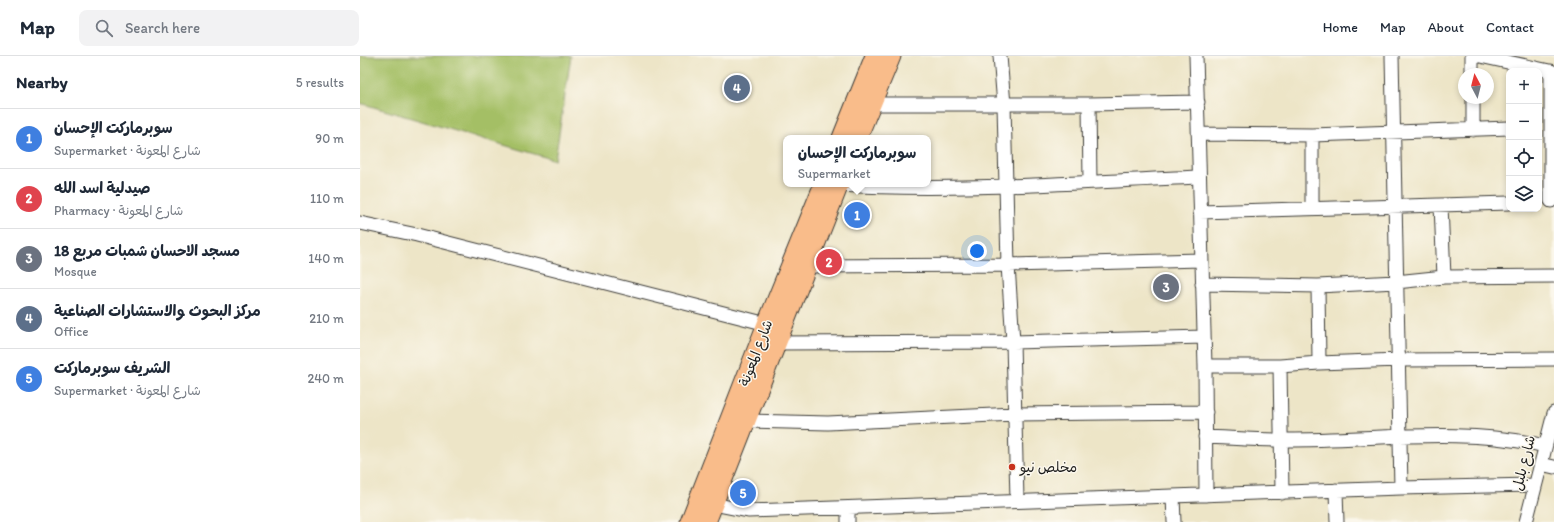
<!DOCTYPE html>
<meta charset="utf-8">
<style>
body{margin:0;font-family:Itim,"Playpen Sans Arabic",sans-serif;background:#f2f2f3;color:#1f2937}
.controls{position:absolute;right:12px;top:12px;display:grid;overflow:hidden;border-radius:8px;box-shadow:0 2px 6px #0003}
.controls button{width:36px;height:36px;display:grid;place-items:center;padding:0;border:0;border-bottom:1px solid #e0e1e3;background:#fff;color:#1f2937;font:20px sans-serif}
.compass{position:absolute;left:1098px;top:12px;width:36px;height:36px;border-radius:50%;background:#fff;box-shadow:0 2px 6px #0003;rotate:353deg}
.you{position:absolute;left:617px;top:195px;width:14px;height:14px;margin:-10px;border:3px solid #fff;border-radius:50%;background:#1a73e8;box-shadow:0 0 0 6px #1a73e833}
.badge{display:grid;place-items:center;width:26px;height:26px;border-radius:50%;background:#c8321e;color:#fff;font-size:13px;font-weight:700}
.pin{position:absolute;translate:-50% -50%;border:2px solid #fff;box-shadow:0 1px 4px #0006}
.popup{position:absolute;left:423px;top:79px;width:148px;height:52px;box-sizing:border-box;display:grid;place-content:center;border-radius:8px;background:#fff;filter:drop-shadow(0 1px 3px #0005);font-size:13px;white-space:nowrap;color:#747a83}
.popup b{font-size:15px;color:#1f2937}
.popup::after{content:'';position:absolute;left:50%;top:100%;margin-left:-8px;border:8px solid transparent;border-top-color:#fff}
.list{margin:0;padding:0;list-style:none}
h2{display:flex;justify-content:space-between;align-items:center;height:52px;margin:0;padding:0 16px;font-size:17px}
h2 small{font-size:13px;font-weight:400;color:#747a83}
.list li{display:grid;grid-template-columns:26px 1fr auto;gap:12px;align-items:center;box-sizing:border-box;height:60px;padding:0 16px;border-top:1px solid #e0e1e3}
.list b{display:block;font-size:15px;white-space:nowrap}
.list p{margin:0;font-size:13px;white-space:nowrap;color:#747a83}
.list em{font-size:13px;font-style:normal;color:#747a83}
.icon{flex:none;width:22px;height:22px;fill:none;stroke:currentColor;stroke-width:2;stroke-linecap:round;stroke-linejoin:round}
.map{position:relative;flex:none;width:1194px;height:466px;overflow:hidden}
header{display:flex;align-items:center;gap:24px;box-sizing:border-box;height:56px;padding:0 20px;background:#fff;border-bottom:1px solid #e0e1e3}
header strong{font-size:19px}
nav{display:flex;gap:22px;margin-inline-start:auto;font-size:14px}
.search{width:280px;height:36px;background:#f2f2f3;display:flex;align-items:center;gap:10px;box-sizing:border-box;padding:0 14px;border-radius:8px;color:#747a83;font-size:15px}
main{display:flex}
aside{flex:1;background:#fff}
.map>svg:first-child{display:block}
</style>
<header>
<strong>Map</strong>
<div class="search"><svg class="icon" aria-label="search" viewBox="0 0 24 24"><circle cx="10" cy="10" r="6"/><path d="M15 15l6 6"/></svg>Search here</div>
<nav><a>Home</a><a>Map</a><a>About</a><a>Contact</a></nav>
</header>
<main>
<aside>
<h2>Nearby<small>5 results</small></h2>
<ul class="list">
<li><span class="badge" style="background:#3f7fe0">1</span><div><b>سوبرماركت الإحسان</b><p>Supermarket · شارع المعونة</p></div><em>90 m</em></li>
<li><span class="badge" style="background:#e0444e">2</span><div><b>صيدلية اسد الله</b><p>Pharmacy · شارع المعونة</p></div><em>110 m</em></li>
<li><span class="badge" style="background:#6b7280">3</span><div><b>مسجد الاحسان شمبات مربع 18</b><p>Mosque</p></div><em>140 m</em></li>
<li><span class="badge" style="background:#5c6f8a">4</span><div><b>مركز البحوث والاستشارات الصناعية</b><p>Office</p></div><em>210 m</em></li>
<li><span class="badge" style="background:#3f7fe0">5</span><div><b>الشريف سوبرماركت</b><p>Supermarket · شارع المعونة</p></div><em>240 m</em></li>
</ul>
</aside>
<div class="map">
<svg width="1194" height="466" viewBox="0 0 1194 466">
<rect width="100%" height="100%" fill="#fbf7ec"/>
<filter id="ink" filterUnits="userSpaceOnUse"><feTurbulence type="fractalNoise" baseFrequency=".025" numOctaves="2"/><feDisplacementMap in="SourceGraphic" scale="8" xChannelSelector="R" yChannelSelector="G"/><feConvolveMatrix kernelMatrix="1 2 1 2 8 2 1 2 1" color-interpolation-filters="sRGB"/></filter>
<filter id="wash" filterUnits="userSpaceOnUse"><feTurbulence type="fractalNoise" baseFrequency=".012" numOctaves="4" result="noise"/><feDisplacementMap in="SourceGraphic" scale="16" xChannelSelector="R" yChannelSelector="G"/><feGaussianBlur stdDeviation="0.9" result="paint"/><feColorMatrix in="noise" values="0 0 0 0 0 0 0 0 0 0 0 0 0 0 0 0 0 1.4 0 .05"/><feComposite in="paint" operator="in"/></filter>
<g filter="url(#wash)">
<rect width="100%" height="100%" fill="#ede5c7"/>
<!-- green -->
<path fill="#a4bf65" stroke="#606e40" d="M0 0H211L195 104 0 47Z"/>
</g>
<g filter="url(#ink)">
<g fill="none" stroke-linecap="round" stroke-linejoin="round">
<defs>
<path id="minor" d="M640 0 644 49 648 209 653 286 657 444
M836 0 845 310 846 439
M1032 0 1041 432
M1112 0V18
M1120 0 1194 16
M1113 42V74
M511 48H729L838 46
M729 48 730 126
M838 78 952 79 1149 72
M952 79V152
M478 129C599 136 719 126 839 121
M1191 145V15
M1081 149 1084 221
M840 156 1149 147
M0 167 57 179 407 268
M446 210 648 209 841 204
M842 228 958 230 1036 226 1084 221 1194 220
M958 230 959 307
M415 287 653 286 844 281
M845 310H920L959 307 1039 304 1194 303
M920 310 922 437
M385 365 468 367 654 358 846 356
M845 381C871 382 896 384 921 384 1009 385 1099 370 1185 390
M1181 408 1194 411
M976 434 977 466
M813 440 814 466
M353 448 388 455 1041 432 1175 429
M488 452V466
M1166 466 1194 357"/>
<path id="highway" d="M482 82 515 0
M497 82 531 0
M330 466 407 268 464 128
M346 466 479 128"/>
</defs>
<!-- minor casing -->
<use href="#minor" stroke="#3b3a36" stroke-width="15"/>
<!-- highway casing -->
<use href="#highway" stroke="#3b3a36" stroke-width="21"/>
<!-- minor -->
<use href="#minor" stroke="#fff" stroke-width="13"/>
<!-- highway -->
<use href="#highway" stroke="#f9bc8a" stroke-width="19"/>
</g>
</g>
<!-- markers -->
<circle fill="#c8321e" stroke="#fbf7ec" stroke-width="1.5" cx="652" cy="411" r="4"/>
<g text-anchor="middle" dominant-baseline="central" stroke-width="3" stroke-linejoin="round" paint-order="stroke">
<!-- street labels -->
<g font-size="14" fill="#1c1c1c" stroke="#fbf7ec">
<text transform="translate(396 297) rotate(-69)">شارع المعونة</text>
<text transform="translate(1164 407) rotate(-76)">شارع بلبل</text>
</g>
<!-- poi labels -->
<g font-size="14" fill="#1c1c1c" stroke="#fbf7ec" text-anchor="start">
<text x="660" y="411">مخلص نيو</text>
</g>
</g>
</svg>
<div class="controls">
<button>+</button>
<button>−</button>
<button><svg class="icon" aria-label="locate" viewBox="0 0 24 24"><circle cx="12" cy="12" r="6"/><path d="M12 2v4M12 18v4M2 12h4M18 12h4"/></svg></button>
<button><svg class="icon" aria-label="layers" viewBox="0 0 24 24"><path d="M12 4l9 5-9 5-9-5zM3 14l9 5 9-5"/></svg></button>
</div>
<svg class="compass" viewBox="-18 -18 36 36"><path d="M0-13l5 13h-10z" fill="#e53935"/><path d="M0 13l5-13h-10z" fill="#747a83"/></svg>
<div class="you"></div>
<div class="pin badge" style="left:497px;top:159px;background:#3f7fe0">1</div>
<div class="popup"><b>سوبرماركت الإحسان</b>Supermarket</div>
<div class="pin badge" style="left:469px;top:206px;background:#e0444e">2</div>
<div class="pin badge" style="left:806px;top:231px;background:#6b7280">3</div>
<div class="pin badge" style="left:377px;top:32px;background:#5c6f8a">4</div>
<div class="pin badge" style="left:383px;top:437px;background:#3f7fe0">5</div>
</div>
</main>
